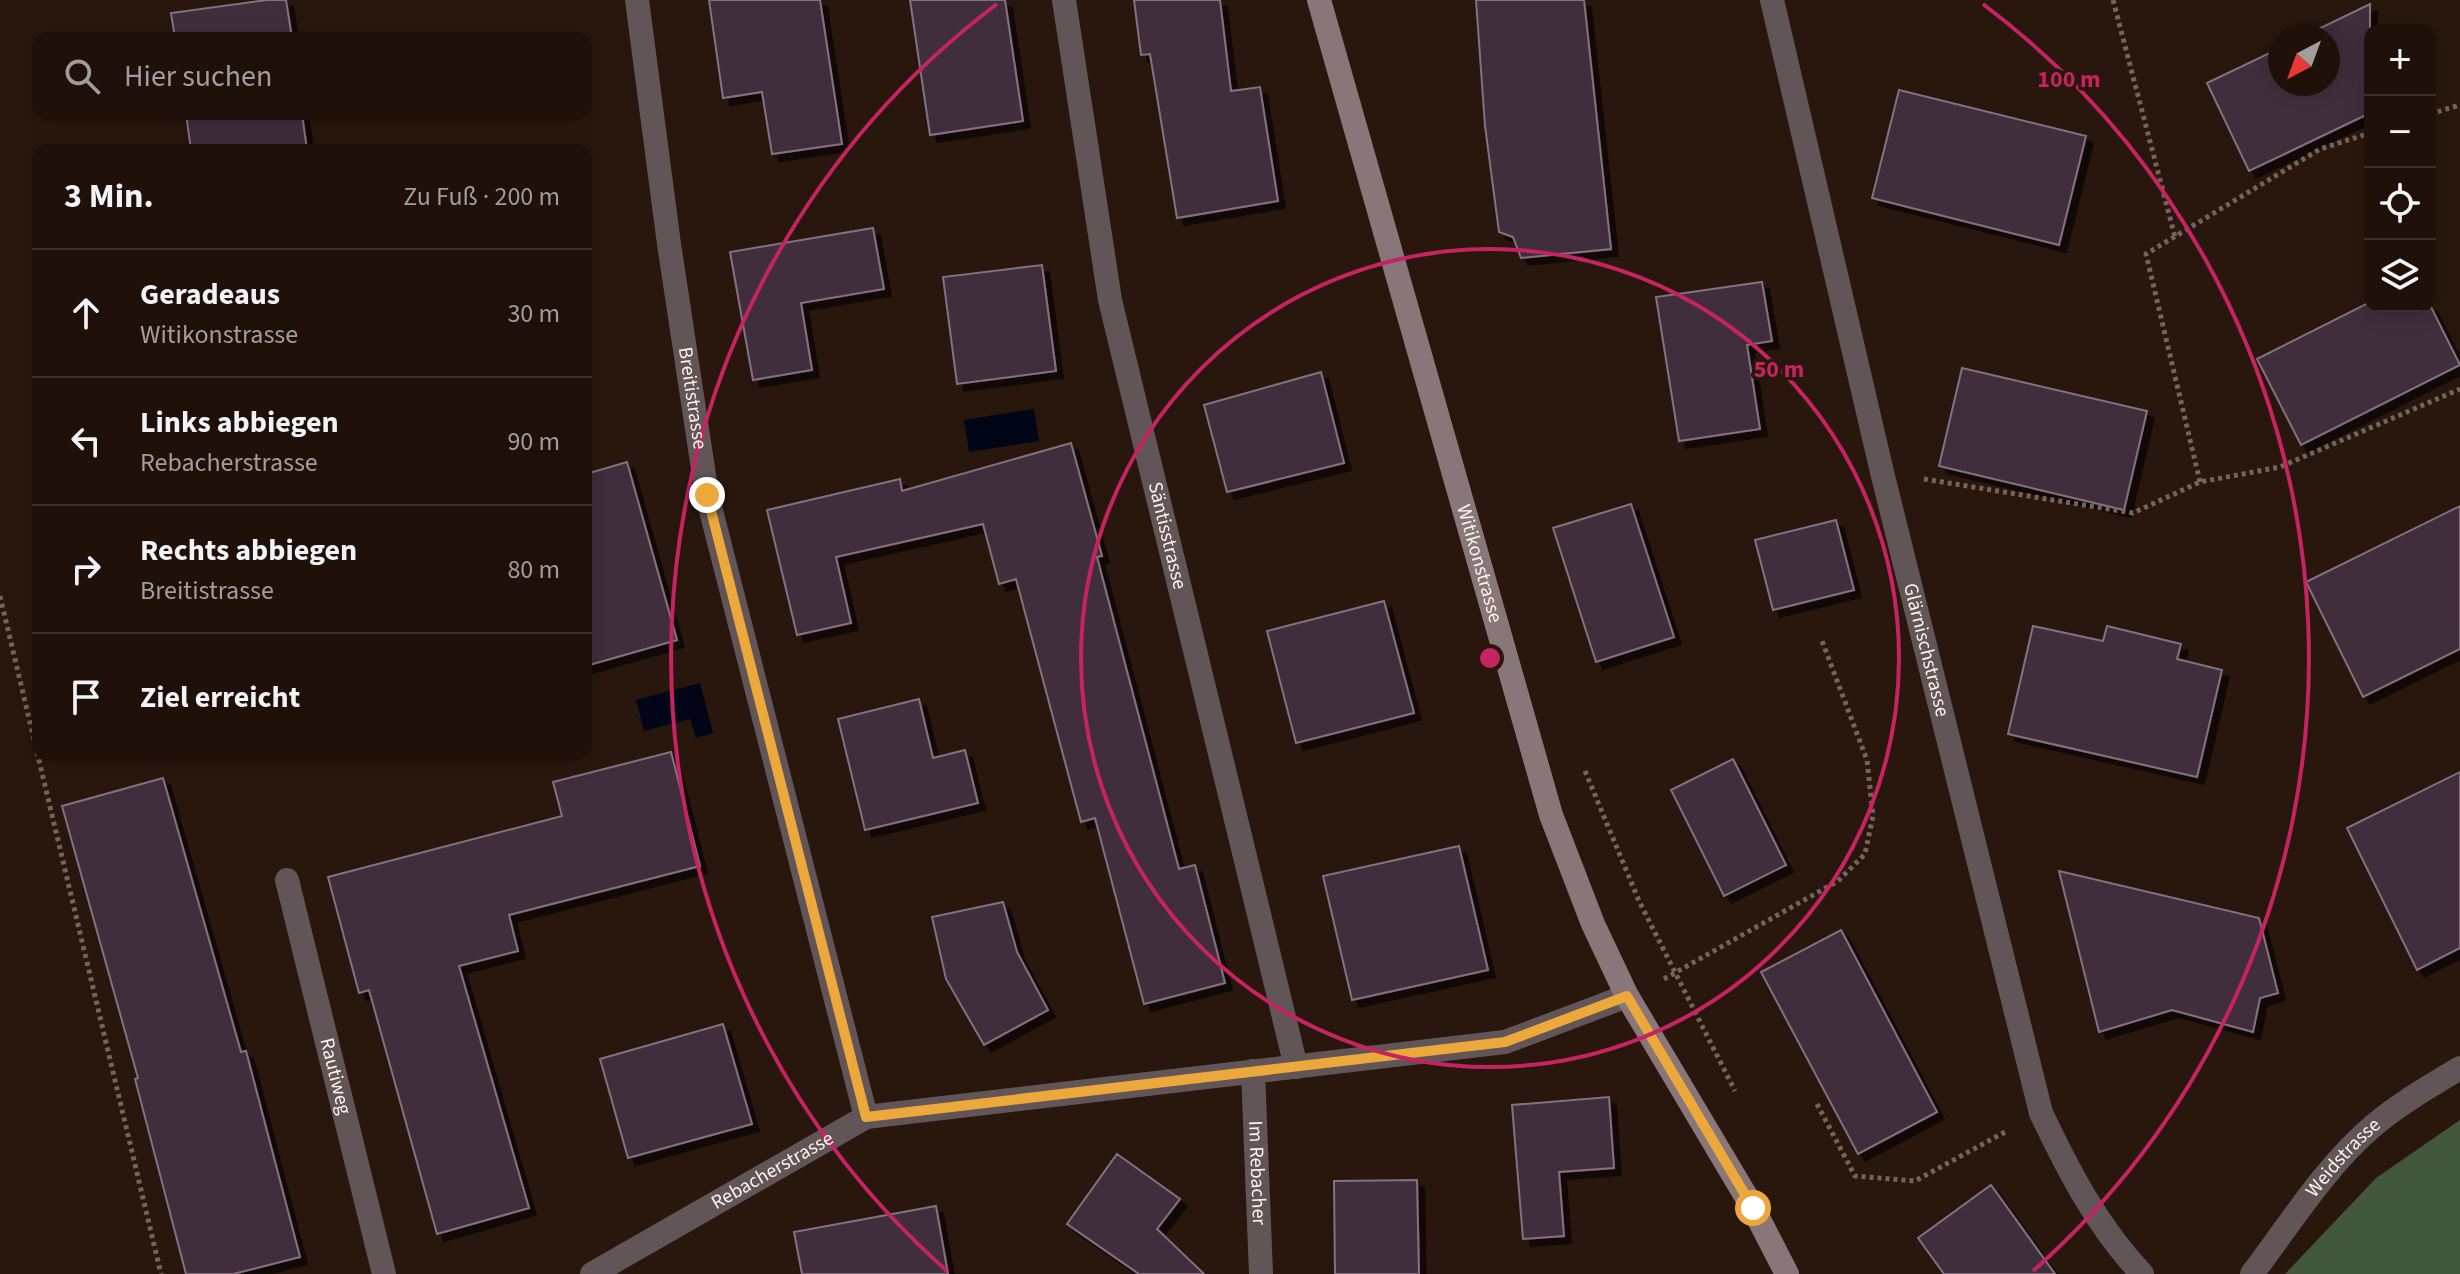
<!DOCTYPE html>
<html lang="de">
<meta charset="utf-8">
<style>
body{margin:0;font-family:"Source Sans 3",sans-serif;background:#271a13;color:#f1f3f6}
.controls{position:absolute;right:24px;top:24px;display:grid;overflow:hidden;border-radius:16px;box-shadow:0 4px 20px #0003}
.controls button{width:72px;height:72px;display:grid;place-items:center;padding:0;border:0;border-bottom:2px solid #3c312b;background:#1f110a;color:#f1f3f6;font:40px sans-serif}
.compass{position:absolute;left:2268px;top:24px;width:72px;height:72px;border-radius:50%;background:#1f110a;box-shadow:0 4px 20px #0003;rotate:221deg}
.stop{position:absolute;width:24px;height:24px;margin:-18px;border:6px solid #eda83b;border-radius:50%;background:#fff}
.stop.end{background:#eda83b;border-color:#fff;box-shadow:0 2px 8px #0008}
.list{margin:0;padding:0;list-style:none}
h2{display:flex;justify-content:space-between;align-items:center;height:104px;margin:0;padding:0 32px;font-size:34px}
h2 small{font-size:26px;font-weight:400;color:#a19d9c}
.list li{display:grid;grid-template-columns:52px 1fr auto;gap:24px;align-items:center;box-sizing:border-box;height:128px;padding:0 32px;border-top:2px solid #3c312b}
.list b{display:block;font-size:30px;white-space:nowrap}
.list p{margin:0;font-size:26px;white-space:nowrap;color:#a19d9c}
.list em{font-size:26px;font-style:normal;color:#a19d9c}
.icon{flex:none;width:44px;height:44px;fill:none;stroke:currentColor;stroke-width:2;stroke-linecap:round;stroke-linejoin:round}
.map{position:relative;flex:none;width:2460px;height:1274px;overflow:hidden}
.search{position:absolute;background:#1f110a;box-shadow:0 4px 20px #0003;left:32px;top:32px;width:560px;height:88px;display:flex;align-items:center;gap:20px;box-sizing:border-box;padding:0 28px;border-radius:16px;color:#a19d9c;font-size:30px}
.panel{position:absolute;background:#1f110a;box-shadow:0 4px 20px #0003;left:32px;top:144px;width:560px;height:616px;border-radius:16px}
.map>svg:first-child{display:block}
</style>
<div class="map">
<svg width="2460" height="1274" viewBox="0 0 2460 1274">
<defs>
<filter id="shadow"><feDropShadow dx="7" dy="7" stdDeviation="0" flood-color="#0009"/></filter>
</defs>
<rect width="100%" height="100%" fill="#29170d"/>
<!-- forest -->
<path fill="#41583d" d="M2460 1120V1274H2285L2376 1178Z"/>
<!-- water -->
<path fill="#000617" d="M1034 409 1039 441 969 452 964 420Z
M700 683 713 733 696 738 690 719 644 731 636 700Z"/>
<!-- building -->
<path fill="#3f2e3d" stroke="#847080" stroke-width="2" filter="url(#shadow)" d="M267 0H286L292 38H175L171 13Z
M709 0H820L842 144 772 154 762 92 723 98Z
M910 0H1005L1023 121 930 135Z
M1134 0H1220L1231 91 1260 87 1278 201 1177 218 1150 54 1141 55Z
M1476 0H1584L1611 249 1521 258 1513 237 1499 232 1485 126Z
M2370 4V113L2249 171 2207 83 2280 48V84H2328V36H2304Z
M1899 90 2086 136 2059 245 1872 198Z
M186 114H302L307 150H191Z
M873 228 884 289 801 303 812 370 753 380 730 252Z
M1042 265 1056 371 957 384 943 277Z
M1762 282 1772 341 1747 345 1760 429 1679 441 1656 297Z
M2370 302V306L2430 305 2460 365 2301 445 2257 359Z
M1962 368 2147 411 2124 510 1939 466Z
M1321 372 1344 463 1227 492 1204 405Z
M1071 443 1102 556 1097 557 1179 869 1195 865 1225 983 1144 1004 1095 818 1081 822 1016 579 999 584 983 524 836 557 851 623 797 635 767 510 900 479 902 491Z
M627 462 677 640 586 666V474Z
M1631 504 1674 637 1596 662 1553 528Z
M2460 506V649L2363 697 2306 582Z
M1836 520 1854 590 1773 610 1755 540Z
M1384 601 1414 713 1296 743 1267 631Z
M2033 626 2103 641 2107 626 2181 644 2177 659 2222 670 2197 777 2008 734Z
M919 699 933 758 965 750 978 803 865 830 838 719Z
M671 752 700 866 509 915 518 951 459 966 529 1208 437 1234 369 990 359 993 328 877 562 816 553 782Z
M1733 759 1786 865 1724 896 1671 790Z
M2460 772V948L2417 970 2347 828Z
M163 778 241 1052 246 1051 300 1257 233 1274H186L135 1079 138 1078 62 806Z
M1459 846 1488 970 1352 1000 1323 876Z
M2059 871 2259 918 2278 993 2260 998 2253 1032 2172 1010 2099 1032Z
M1003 902 1017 952 1048 1010 984 1045 946 979 932 917Z
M1841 930 1937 1112 1858 1154 1761 972Z
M723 1024 752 1124 628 1158 600 1059Z
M1609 1097 1614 1168 1559 1172 1564 1236 1523 1239 1512 1105Z
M1117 1154 1180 1199 1157 1229 1204 1274H1139L1067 1224Z
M1417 1180 1419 1274H1335L1334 1181Z
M1991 1185 2055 1274H1944L1918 1238Z
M936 1206 948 1274H802L794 1232Z"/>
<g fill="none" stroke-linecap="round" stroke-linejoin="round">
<!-- path -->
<path stroke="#74645b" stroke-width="5" stroke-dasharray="4 4" stroke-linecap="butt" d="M2113 0 2175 237
M2430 114 2460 105
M1924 479 2133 513 2200 482 2280 467 2460 389
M2200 482 2146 254 2320 149 2370 133
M0 596 161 1274
M1585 771 1639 901 1735 1091
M1664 979 1838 881 1865 854 1873 816 1867 760 1822 641
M1817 1104 1855 1176 1915 1181 2005 1132"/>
<!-- street -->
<g stroke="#615557" stroke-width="24">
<path id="s1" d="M637 0 669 244 707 495 866 1117"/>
<path id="s2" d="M1064 0 1110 300 1296 1067"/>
<path id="s3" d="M1772 0 1882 472 2041 1113C2069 1172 2097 1226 2142 1274"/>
<path id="s4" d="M287 880 384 1274"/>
<path id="s5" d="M1253 1071 1261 1274"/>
<path id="s6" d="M592 1274 866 1117 1505 1042 1627 996"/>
<path id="s7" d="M2252 1274C2290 1224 2325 1167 2373 1126 2399 1104 2430 1086 2460 1068"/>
</g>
<!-- secondary -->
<path stroke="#887679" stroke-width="24" id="s8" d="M1319 0 1551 815 1593 924 1627 996 1753 1208 1787 1274"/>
</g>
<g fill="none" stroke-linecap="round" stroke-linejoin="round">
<!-- route -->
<path stroke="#eda83b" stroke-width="10" d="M707 495 866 1117 1505 1042 1627 996 1753 1208"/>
</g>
<!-- distance rings -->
<g fill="none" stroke="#c52362" stroke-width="4">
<circle cx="1490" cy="658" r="409"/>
<path d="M947 1271A819 819 0 0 1 997 4M1983 4A819 819 0 0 1 2033 1271"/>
</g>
<g text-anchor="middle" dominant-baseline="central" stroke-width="7" stroke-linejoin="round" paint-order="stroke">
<!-- street labels -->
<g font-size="20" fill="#fef1ea" stroke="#29170d">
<text stroke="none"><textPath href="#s1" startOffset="402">Breitistrasse</textPath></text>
<text stroke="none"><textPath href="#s2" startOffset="546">Säntisstrasse</textPath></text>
<text stroke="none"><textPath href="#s8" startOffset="586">Witikonstrasse</textPath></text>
<text stroke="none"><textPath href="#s3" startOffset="668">Glärnischstrasse</textPath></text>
<text stroke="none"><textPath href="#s4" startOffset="202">Rautiweg</textPath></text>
<text stroke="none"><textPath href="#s7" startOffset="148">Weidstrasse</textPath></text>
<text stroke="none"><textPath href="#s6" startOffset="208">Rebacherstrasse</textPath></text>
<text stroke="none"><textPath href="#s5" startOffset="102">Im Rebacher</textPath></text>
</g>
</g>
<circle cx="1490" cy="658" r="12" fill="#c52362" stroke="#29170d" stroke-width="4"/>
<g font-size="24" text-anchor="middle" font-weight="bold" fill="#c52362" stroke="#29170d" stroke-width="7" stroke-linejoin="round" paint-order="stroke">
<text x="2069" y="87">100 m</text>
<text x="1779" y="377">50 m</text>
</g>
</svg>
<div class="controls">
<button>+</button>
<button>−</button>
<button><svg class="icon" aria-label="locate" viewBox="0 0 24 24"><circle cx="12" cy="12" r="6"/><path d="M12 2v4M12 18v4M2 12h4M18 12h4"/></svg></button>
<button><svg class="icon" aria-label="layers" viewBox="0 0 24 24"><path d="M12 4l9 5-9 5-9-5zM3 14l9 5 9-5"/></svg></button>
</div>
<svg class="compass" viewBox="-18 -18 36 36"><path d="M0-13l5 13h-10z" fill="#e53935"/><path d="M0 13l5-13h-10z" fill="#a19d9c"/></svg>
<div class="stop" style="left:1753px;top:1208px"></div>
<div class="stop end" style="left:707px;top:495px"></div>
<div class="search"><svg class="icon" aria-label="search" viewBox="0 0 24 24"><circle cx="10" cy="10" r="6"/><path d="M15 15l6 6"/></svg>Hier suchen</div>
<section class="panel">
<h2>3 Min.<small>Zu Fuß · 200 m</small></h2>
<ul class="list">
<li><svg class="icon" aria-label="ahead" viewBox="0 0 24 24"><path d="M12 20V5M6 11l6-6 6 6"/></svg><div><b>Geradeaus</b><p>Witikonstrasse</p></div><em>30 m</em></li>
<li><svg class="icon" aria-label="left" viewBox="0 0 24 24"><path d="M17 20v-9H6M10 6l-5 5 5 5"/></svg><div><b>Links abbiegen</b><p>Rebacherstrasse</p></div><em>90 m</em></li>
<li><svg class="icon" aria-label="right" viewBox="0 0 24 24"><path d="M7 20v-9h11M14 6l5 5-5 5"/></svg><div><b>Rechts abbiegen</b><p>Breitistrasse</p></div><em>80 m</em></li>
<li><svg class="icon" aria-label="arrive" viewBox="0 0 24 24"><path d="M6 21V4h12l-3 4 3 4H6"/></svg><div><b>Ziel erreicht</b></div></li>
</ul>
</section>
</div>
